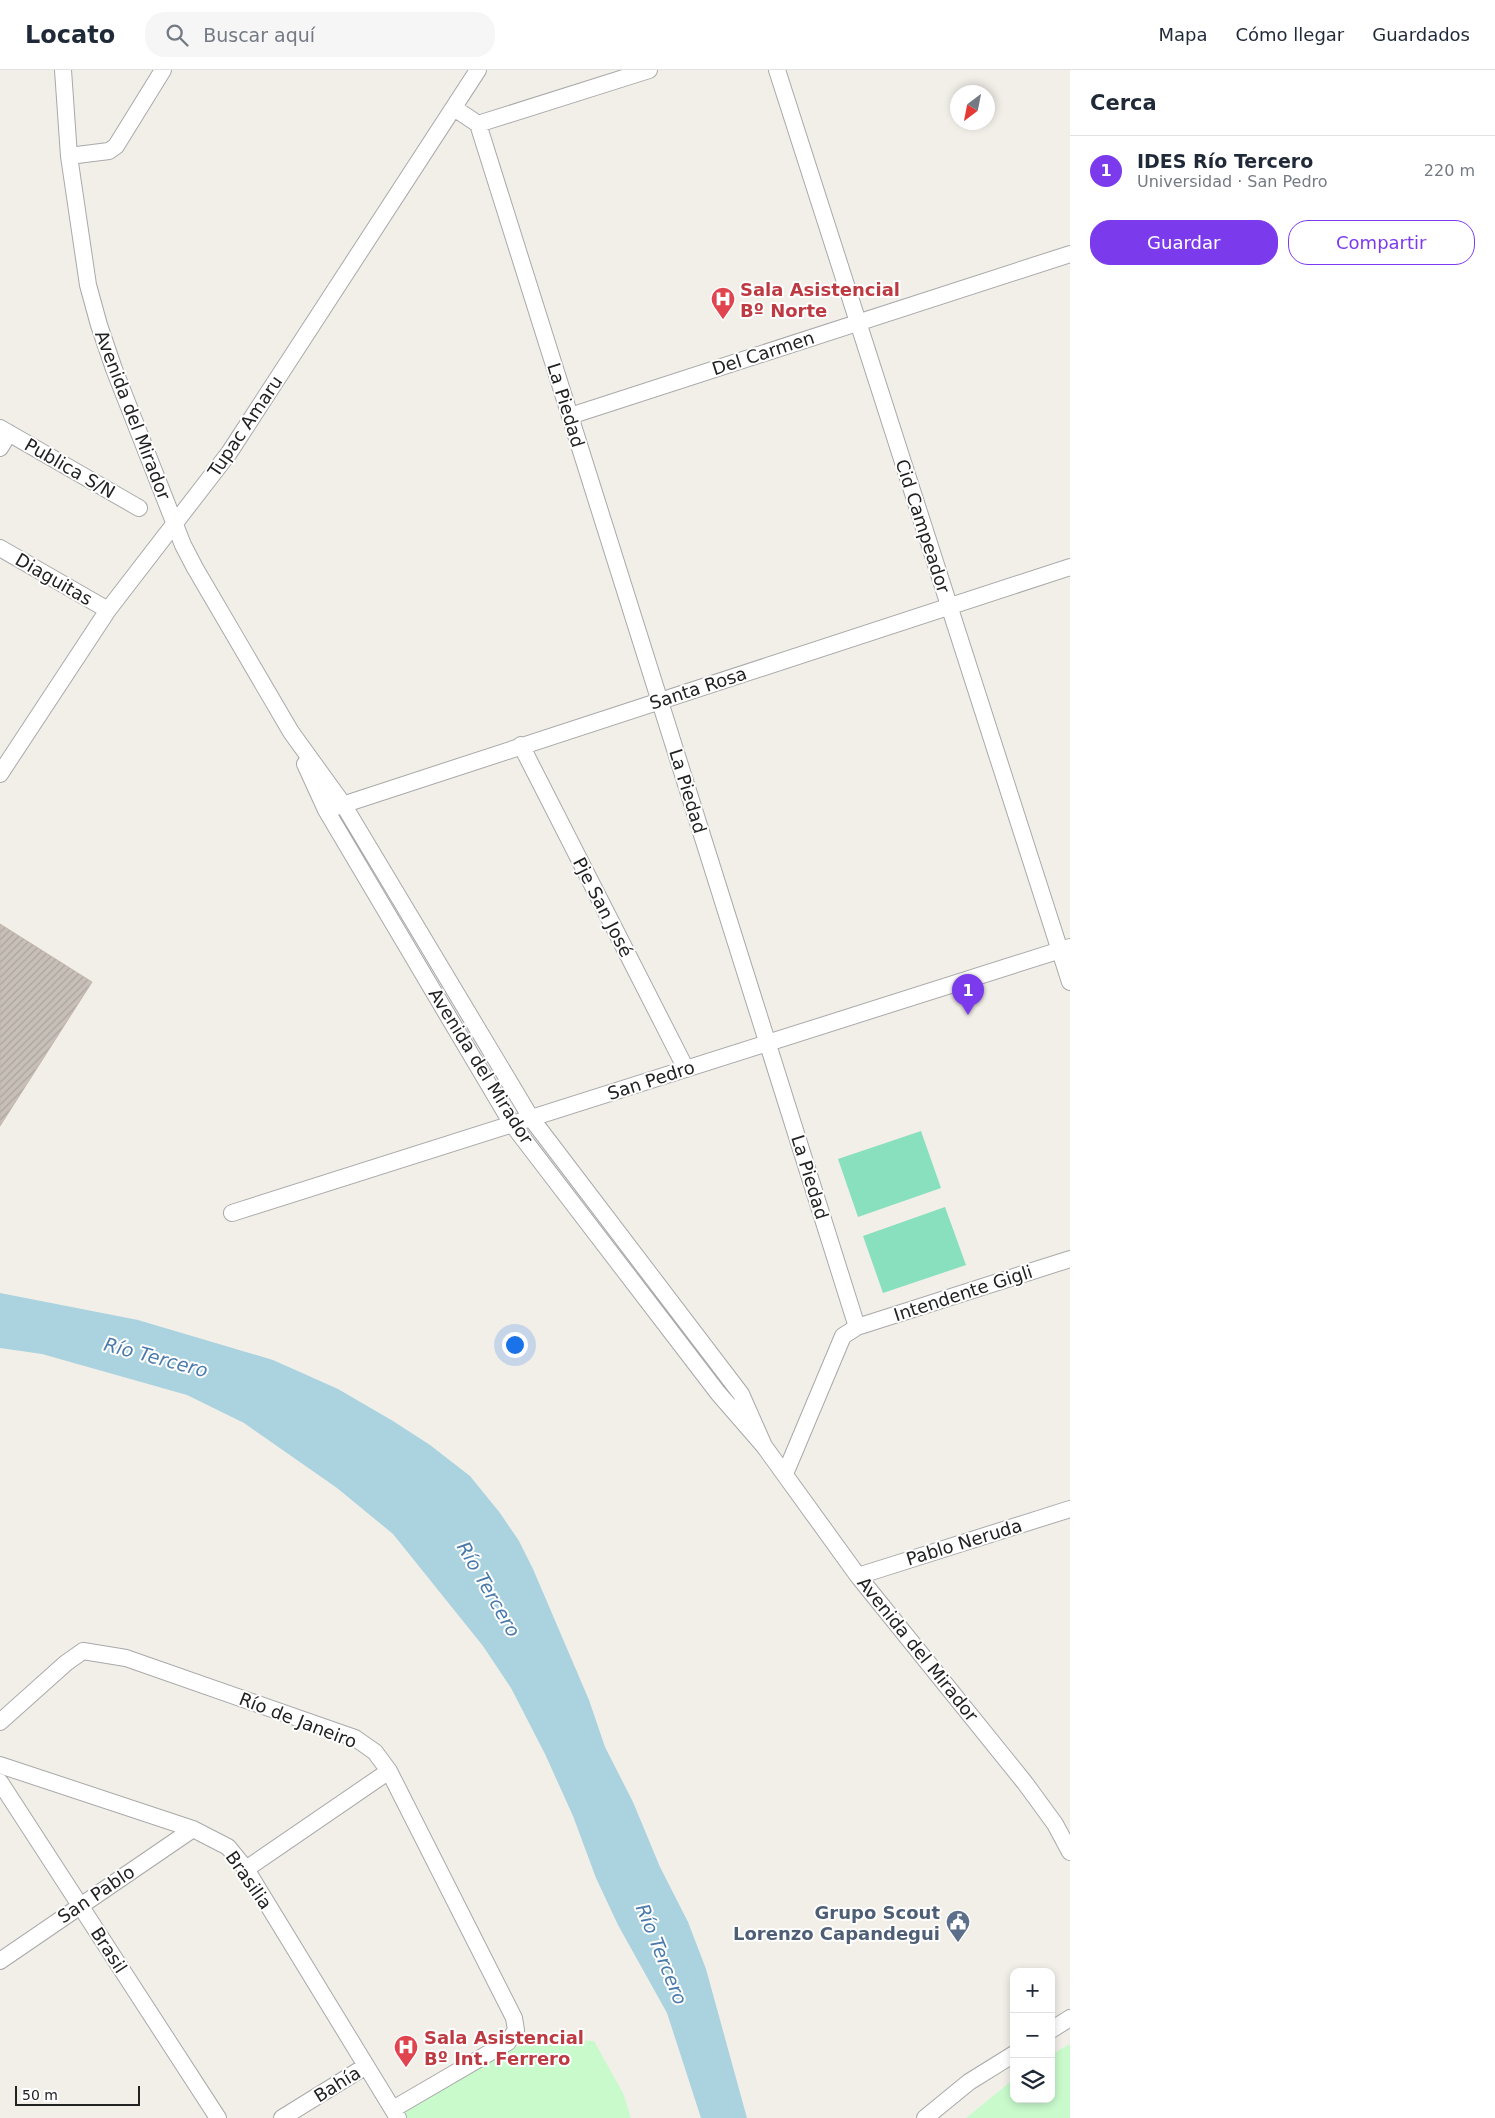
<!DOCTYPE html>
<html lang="es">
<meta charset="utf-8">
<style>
body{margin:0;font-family:"DejaVu Sans",sans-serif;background:#f6f6f7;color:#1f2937}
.controls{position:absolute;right:15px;bottom:15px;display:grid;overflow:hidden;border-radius:10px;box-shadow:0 2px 8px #0003}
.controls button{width:45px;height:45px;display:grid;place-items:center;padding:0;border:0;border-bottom:1px solid #e0e1e3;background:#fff;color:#1f2937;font:25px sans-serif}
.compass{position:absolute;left:950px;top:15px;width:45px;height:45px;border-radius:50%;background:#fff;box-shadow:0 2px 8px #0003;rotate:212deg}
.scale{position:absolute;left:15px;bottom:12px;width:125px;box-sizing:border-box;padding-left:5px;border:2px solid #222;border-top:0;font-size:14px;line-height:18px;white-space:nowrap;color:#222;-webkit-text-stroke:4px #fff;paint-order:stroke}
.you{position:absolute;left:514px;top:1274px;width:18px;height:18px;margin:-12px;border:4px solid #fff;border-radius:50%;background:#1a73e8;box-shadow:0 0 0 8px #1a73e833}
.badge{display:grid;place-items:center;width:32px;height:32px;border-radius:50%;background:#7c3aed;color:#fff;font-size:16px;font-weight:700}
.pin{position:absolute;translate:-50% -41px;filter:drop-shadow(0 1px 2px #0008)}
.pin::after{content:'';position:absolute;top:26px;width:18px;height:15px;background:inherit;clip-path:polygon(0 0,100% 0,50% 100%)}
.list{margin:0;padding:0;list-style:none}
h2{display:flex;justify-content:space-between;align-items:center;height:65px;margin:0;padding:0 20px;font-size:21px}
h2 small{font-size:16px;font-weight:400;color:#747a83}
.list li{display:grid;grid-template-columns:32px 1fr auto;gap:15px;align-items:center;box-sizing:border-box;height:70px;padding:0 20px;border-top:1px solid #e0e1e3}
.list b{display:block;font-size:19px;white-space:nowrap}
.list p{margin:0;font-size:16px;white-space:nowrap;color:#747a83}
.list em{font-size:16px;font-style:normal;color:#747a83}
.actions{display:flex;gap:10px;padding:15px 20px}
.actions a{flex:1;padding:11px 0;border:1px solid #7c3aed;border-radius:20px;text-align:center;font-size:18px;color:#7c3aed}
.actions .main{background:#7c3aed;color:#fff}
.icon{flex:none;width:28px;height:28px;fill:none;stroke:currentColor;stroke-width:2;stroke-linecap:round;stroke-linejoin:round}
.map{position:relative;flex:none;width:1070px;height:2048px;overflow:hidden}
header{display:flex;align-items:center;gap:30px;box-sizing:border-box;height:70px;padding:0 25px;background:#fff;border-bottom:1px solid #e0e1e3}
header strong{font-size:24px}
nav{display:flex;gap:28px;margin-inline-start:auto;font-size:18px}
.search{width:350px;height:45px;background:#f6f6f7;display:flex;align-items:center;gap:12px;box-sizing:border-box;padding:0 18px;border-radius:20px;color:#747a83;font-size:19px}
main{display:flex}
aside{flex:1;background:#fff}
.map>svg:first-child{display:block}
</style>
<header>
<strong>Locato</strong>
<div class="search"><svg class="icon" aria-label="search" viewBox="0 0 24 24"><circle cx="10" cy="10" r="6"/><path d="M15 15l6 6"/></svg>Buscar aquí</div>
<nav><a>Mapa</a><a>Cómo llegar</a><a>Guardados</a></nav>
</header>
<main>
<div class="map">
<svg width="1070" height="2048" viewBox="0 0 1070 2048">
<defs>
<pattern id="building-hatch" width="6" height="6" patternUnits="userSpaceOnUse" patternTransform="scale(1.25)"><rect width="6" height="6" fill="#c7bfb8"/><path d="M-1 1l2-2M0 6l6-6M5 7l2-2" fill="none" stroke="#aba49e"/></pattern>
</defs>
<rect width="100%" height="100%" fill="#f2efe9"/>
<!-- park -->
<path fill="#c8facc" d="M532 1968 594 1971 623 2023 631 2048H406L403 2043Z
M1070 1974V2048H966L1014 2009V2029H1051V1985Z"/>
<!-- pitch -->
<path fill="#88e0be" d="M921 1061 941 1118 858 1147 838 1089Z
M945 1137 966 1195 883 1223 863 1166Z"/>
<!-- water -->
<path fill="#aad3df" d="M0 1223 138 1250 273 1290 338 1319 393 1351 430 1375 470 1406 500 1443 519 1471 533 1499 589 1630 605 1677 633 1732 660 1797 688 1852 706 1899 747 2048H701L667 1943 618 1855 596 1808 573 1746 545 1684 511 1618 483 1576 393 1464 337 1418 244 1353 187 1325 42 1284 0 1278Z"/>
<!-- building -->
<path fill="url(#building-hatch)" stroke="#c4b6ab" d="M0 854 92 912 0 1056Z"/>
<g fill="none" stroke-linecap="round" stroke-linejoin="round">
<defs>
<path id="minor" d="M63 0 69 86 88 215 99 255 114 299 183 475 195 498 291 662 343 734 531 1048 741 1324 764 1376
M777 0 1070 912
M454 38 478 54 857 1257 843 1266 785 1404
M478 54 649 0
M69 86 109 81 116 76 163 0
M570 346 1070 184
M0 358 139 438
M0 378 9 363
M0 478 108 540
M521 675 686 999
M305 694 326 740 512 1054 718 1323 764 1376 858 1506 1025 1713 1055 1754 1070 1782
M0 704 108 540 229 383 478 0
M333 738 1070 497
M232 1143 1070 877
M857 1257 1070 1189
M858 1506 1070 1439
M0 1652 66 1593 83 1581 126 1588 355 1668 375 1682 389 1701 514 1948 516 1960 508 1972 393 2039
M0 1695 193 1759 228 1777 246 1799 398 2048
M0 1712 218 2048
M246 1799 389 1701
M0 1891 193 1759
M1051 1960 1070 1948
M282 2048 366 1996
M925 2048 969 2012 1014 1984"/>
</defs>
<!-- minor casing -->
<use href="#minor" stroke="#a9a9a9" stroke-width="18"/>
<!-- minor -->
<use href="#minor" stroke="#fff" stroke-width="16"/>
</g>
<!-- icons -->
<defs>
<symbol id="hospital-pin" viewBox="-11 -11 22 30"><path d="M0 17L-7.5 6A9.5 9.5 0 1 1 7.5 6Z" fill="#e0444e" stroke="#fff"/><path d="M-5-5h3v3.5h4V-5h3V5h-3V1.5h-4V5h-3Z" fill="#fff"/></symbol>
<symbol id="civic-pin" viewBox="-11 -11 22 30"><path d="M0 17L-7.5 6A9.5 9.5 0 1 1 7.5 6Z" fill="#5c6f8a" stroke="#fff"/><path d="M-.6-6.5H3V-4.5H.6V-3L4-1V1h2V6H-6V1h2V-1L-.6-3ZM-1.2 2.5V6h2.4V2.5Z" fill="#fff"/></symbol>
</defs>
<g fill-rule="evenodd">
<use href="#hospital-pin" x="709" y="215" width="28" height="38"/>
<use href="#civic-pin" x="944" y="1838" width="28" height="38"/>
<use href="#hospital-pin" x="392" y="1963" width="28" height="38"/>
</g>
<g text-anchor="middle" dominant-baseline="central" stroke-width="4" stroke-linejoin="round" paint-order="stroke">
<!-- health labels -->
<g font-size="18" font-weight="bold" fill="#be3a42" stroke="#fff" text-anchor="start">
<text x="740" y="219">Sala Asistencial<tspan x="740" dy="21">Bº Norte</tspan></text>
<text x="424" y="1967">Sala Asistencial<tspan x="424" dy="21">Bº Int. Ferrero</tspan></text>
</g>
<!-- street labels -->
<g font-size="18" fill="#222" stroke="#fff">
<text transform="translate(763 283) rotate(-18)">Del Carmen</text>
<text transform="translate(566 335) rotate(73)">La Piedad</text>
<text transform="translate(133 345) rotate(69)">Avenida del Mirador</text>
<text transform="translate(245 356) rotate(-56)">Tupac Amaru</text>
<text transform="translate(70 398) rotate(30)">Publica S/N</text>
<text transform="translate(923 456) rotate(72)">Cid Campeador</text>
<text transform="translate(54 509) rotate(30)">Diaguitas</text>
<text transform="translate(698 618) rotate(-18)">Santa Rosa</text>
<text transform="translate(688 721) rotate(73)">La Piedad</text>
<text transform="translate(603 837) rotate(63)">Pje San José</text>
<text transform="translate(481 996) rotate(58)">Avenida del Mirador</text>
<text transform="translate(651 1010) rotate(-18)">San Pedro</text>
<text transform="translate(810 1107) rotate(73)">La Piedad</text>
<text transform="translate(963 1223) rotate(-18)">Intendente Gigli</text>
<text transform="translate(964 1472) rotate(-17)">Pablo Neruda</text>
<text transform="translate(918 1579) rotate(51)">Avenida del Mirador</text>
<text transform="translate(298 1650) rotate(21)">Río de Janeiro</text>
<text transform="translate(249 1810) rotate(55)">Brasilia</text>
<text transform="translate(96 1824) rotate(-34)">San Pablo</text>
<text transform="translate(109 1880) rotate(57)">Brasil</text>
<text transform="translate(337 2014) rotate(-32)">Bahía</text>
</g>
<!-- service labels -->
<g font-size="18" font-weight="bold" fill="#4e5e75" stroke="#fff" text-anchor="end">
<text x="940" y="1842">Grupo Scout<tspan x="940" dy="21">Lorenzo Capandegui</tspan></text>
</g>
<!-- water labels -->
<g font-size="19" font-style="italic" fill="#4a7aab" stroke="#fff">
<text transform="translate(156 1287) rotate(15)">Río Tercero</text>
<text transform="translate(489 1519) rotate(60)">Río Tercero</text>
<text transform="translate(662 1884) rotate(68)">Río Tercero</text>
</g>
</g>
</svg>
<div class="controls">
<button>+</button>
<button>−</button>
<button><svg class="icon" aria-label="layers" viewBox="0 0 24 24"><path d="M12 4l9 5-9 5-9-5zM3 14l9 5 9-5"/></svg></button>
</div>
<svg class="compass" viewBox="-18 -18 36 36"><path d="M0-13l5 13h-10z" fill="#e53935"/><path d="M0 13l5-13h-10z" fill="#747a83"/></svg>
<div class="scale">50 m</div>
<div class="you"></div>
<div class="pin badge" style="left:968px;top:945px">1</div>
</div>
<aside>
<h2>Cerca<small></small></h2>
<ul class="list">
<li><span class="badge">1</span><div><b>IDES Río Tercero</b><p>Universidad · San Pedro</p></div><em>220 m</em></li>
</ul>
<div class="actions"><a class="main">Guardar</a><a>Compartir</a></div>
</aside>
</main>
